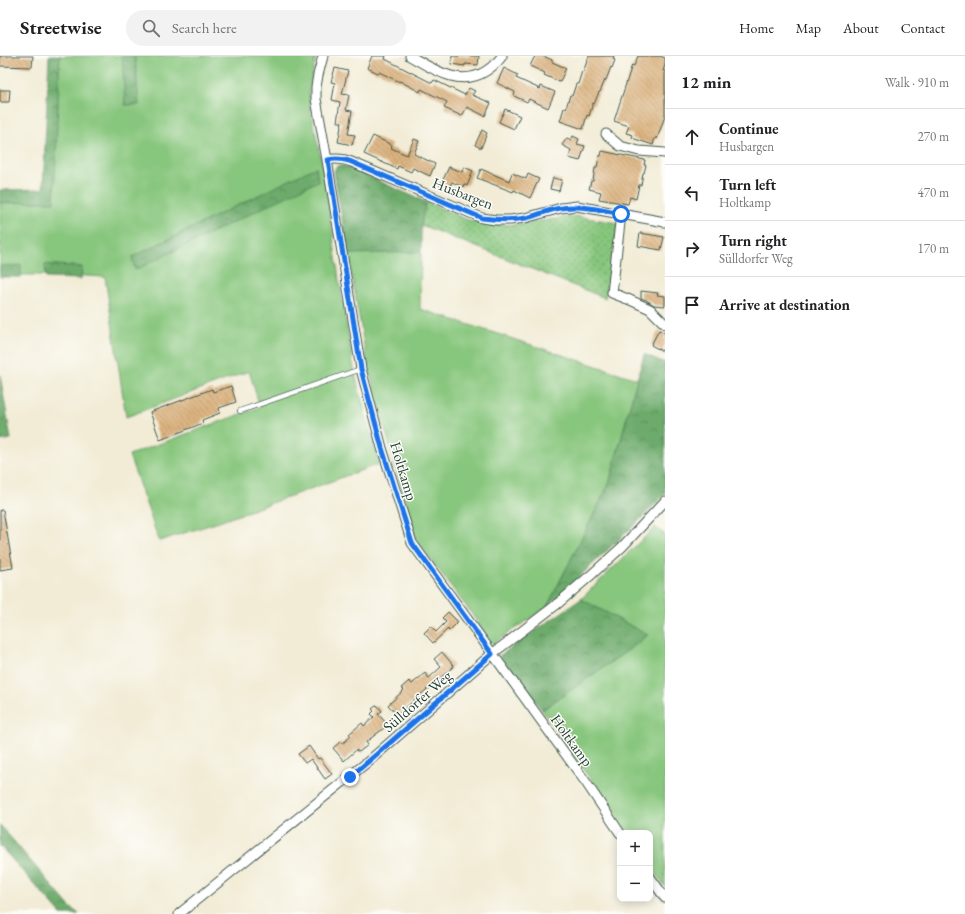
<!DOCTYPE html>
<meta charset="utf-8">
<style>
body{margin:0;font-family:"EB Garamond",serif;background:#f2f2f2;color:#202124}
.controls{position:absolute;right:12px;bottom:12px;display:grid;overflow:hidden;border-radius:8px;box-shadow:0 2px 10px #0003}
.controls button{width:36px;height:36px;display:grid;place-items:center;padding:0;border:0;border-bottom:1px solid #e0e0e0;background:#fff;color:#202124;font:20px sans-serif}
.stop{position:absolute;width:12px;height:12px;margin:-9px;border:3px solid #1a73e8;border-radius:50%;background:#fff}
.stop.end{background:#1a73e8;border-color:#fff;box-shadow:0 1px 4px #0008}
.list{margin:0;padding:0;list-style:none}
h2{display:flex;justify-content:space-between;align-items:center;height:52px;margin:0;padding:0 16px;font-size:17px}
h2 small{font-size:13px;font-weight:400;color:#757577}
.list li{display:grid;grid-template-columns:26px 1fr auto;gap:12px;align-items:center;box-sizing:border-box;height:56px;padding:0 16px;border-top:1px solid #e0e0e0}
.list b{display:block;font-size:15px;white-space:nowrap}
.list p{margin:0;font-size:13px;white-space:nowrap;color:#757577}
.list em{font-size:13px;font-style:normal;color:#757577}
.icon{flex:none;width:22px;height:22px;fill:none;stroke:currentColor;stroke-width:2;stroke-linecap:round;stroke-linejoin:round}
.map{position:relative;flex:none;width:665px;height:858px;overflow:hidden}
header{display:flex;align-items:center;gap:24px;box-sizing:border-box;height:56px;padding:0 20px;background:#fff;border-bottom:1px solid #e0e0e0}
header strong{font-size:19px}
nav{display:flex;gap:22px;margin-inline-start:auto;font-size:14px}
.search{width:280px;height:36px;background:#f2f2f2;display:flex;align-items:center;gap:10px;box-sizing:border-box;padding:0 14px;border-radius:22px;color:#757577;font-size:15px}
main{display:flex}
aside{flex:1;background:#fff}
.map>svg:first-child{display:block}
</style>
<header>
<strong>Streetwise</strong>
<div class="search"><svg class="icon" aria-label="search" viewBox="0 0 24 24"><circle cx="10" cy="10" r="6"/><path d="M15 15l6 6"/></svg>Search here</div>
<nav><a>Home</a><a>Map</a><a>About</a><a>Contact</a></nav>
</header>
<main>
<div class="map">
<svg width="665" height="858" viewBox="0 0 665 858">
<defs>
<pattern id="forest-crowns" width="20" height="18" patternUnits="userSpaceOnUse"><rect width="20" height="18" fill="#6dab6c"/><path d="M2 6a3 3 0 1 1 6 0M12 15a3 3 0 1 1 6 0" fill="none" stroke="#598c5a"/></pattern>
<pattern id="park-dots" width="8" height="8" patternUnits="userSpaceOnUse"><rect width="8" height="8" fill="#87c67d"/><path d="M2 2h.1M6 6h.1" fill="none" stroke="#6ea267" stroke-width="1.8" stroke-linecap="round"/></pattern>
<pattern id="building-back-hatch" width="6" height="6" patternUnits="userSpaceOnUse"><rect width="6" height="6" fill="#dcb380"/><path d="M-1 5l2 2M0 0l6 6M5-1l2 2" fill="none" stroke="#b2936a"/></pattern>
</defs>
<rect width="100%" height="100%" fill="#fdfcf7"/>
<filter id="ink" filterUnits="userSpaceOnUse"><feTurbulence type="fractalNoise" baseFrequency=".025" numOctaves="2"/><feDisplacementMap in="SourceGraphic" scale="8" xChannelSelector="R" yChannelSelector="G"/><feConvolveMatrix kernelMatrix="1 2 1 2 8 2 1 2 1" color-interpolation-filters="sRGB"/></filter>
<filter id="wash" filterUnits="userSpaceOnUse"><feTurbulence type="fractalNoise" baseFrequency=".012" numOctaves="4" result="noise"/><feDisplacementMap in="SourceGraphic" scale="16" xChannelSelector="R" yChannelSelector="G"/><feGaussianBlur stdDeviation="0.9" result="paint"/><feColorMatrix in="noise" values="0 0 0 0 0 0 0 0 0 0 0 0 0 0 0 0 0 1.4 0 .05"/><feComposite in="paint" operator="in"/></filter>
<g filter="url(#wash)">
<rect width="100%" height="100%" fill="#f2ecd6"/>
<!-- grass -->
<path fill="#87c67d" stroke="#538258" d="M55 0H316L309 35 310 52 324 117 341 237 355 319 379 408 219 466 159 485 129 399 260 351 249 315 126 361 105 221 69 219H0V143L50 142Z
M421 196 420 253 637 323 609 428 547 551 492 588 469 554 416 484 368 311 348 198Z
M655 471 665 479V831L650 809V777H628L542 654 631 592 647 579 581 543Z"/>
<!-- forest -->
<path fill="url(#forest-crowns)" stroke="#467450" d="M49 0H60L54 146 0 147V134L43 133Z
M122 0H135L139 49H125Z
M340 109 345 110 426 146 421 169V196L348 198 334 116 336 111Z
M316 111 318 125 135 214 132 201Z
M45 208 82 211 81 223 46 222Z
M21 209V221H0V210Z
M644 298 665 307V438L645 459 547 551 609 428Z
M0 319 11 383 0 385Z
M581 543 648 579 631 592 542 654 499 600Z
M0 769 70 851 79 858H61L0 790Z"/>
<!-- park -->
<path fill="url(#park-dots)" stroke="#538258" d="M426 146 468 164 491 168 511 169 575 160 618 167 605 242 421 169Z"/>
<g id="blocks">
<!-- building -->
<path fill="url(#building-back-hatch)" d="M0 0H33L32 11 0 10Z
M372 0H386L385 3 432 27 434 24 465 39 469 32 475 35 472 39 491 47 485 60 467 51 462 60 444 52 447 46 421 33 420 36 400 25V26L379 16 378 17 367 12Z
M452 0H479L478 9 465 8V10L451 8Z
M535 0H543L552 4V6L566 12 560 26 544 19 545 17 530 10Z
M589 0H614L613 3 615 4 612 12 611 11 606 24H605L600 36H599L594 48 593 47 589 60 587 59 583 73 560 65 564 52H566L570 39 572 40 576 28H578L582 15 583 16Z
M638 0H660L665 2V9L663 15H665V60L657 83 655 82 653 89 632 82 633 79 626 77 629 70 614 65 632 9 634 10Z
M335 12 348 15 342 38 349 39 346 54 352 55 348 78 355 79 352 89 338 86 342 66H337L340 46 332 44 335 27 331 26Z
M504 12 518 19 516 22 540 33 541 30 555 36 548 52 529 43 527 46 514 40 515 36 497 27Z
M0 34H10L9 46H0Z
M505 53 520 60 514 73 499 66Z
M482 74 487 77 481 92 475 89Z
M373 80 392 89 391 92 407 99 414 83 419 85 414 98 435 108 430 120 413 112 411 116 398 110 397 113 364 98Z
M573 80 579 83 577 88 585 90 580 105 569 102 571 94 562 89 567 82 571 84Z
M602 95 645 104 644 109H646L644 117H643L641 129H639L636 143 630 141 628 148 599 143 601 136 589 133 591 125H593L595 112H597L599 100H601Z
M449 111 462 116 464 111 473 115 467 130 464 128 463 131 452 126 448 134 440 130Z
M481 113 509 125 512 117 526 123 528 118 539 123 530 142 514 134 513 136 477 122Z
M553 122 562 124 559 135 550 133Z
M640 177 664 181 661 194 638 190Z
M641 235 658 237 657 239 665 240V250L654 249 646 244 641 242Z
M659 274 665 277V289L662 295 651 289Z
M231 330 236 346 219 352 220 357 202 364 203 367 160 384 150 356 212 333 213 336Z
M0 454H3L13 512 0 514Z
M448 556 458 566 449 575 448 573 433 587 424 577 431 570 436 576 446 566 442 562Z
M442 596 454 610 397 659 388 649 404 634 401 632 409 625 412 628 425 617 429 622 441 611 434 603Z
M377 649 382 655 378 658 388 669 366 686 368 689 359 696 356 694 344 705 333 692 340 686 342 688 351 680 349 678 362 667 364 670 374 661 371 658 374 655 372 653Z
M309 690 318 703 320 702 332 718 325 723 311 703 305 707 298 698Z"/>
</g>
</g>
<g filter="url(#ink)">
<use href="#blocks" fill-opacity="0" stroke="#3f574c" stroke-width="1"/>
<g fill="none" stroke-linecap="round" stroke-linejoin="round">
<defs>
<path id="service" d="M240 355 361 313"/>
<path id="minor" d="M323 0 318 19 316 31V43L327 104 361 313 382 392 412 487 585 725 620 777
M410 0C433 13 460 32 486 15 492 11 498 6 502 0
M606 78 620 90 639 95 665 97
M327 104C337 102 345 103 354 107L482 162 496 164H510L525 162 561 152 577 150 665 166
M621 158 612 237 630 244 650 253 665 268
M650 821 665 842
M179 858 370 704 492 598 556 549 591 519 622 491 665 445"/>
</defs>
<!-- service casing -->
<use href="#service" stroke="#3f574c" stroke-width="6"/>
<!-- minor casing -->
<use href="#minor" stroke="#3f574c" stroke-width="11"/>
<!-- service -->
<use href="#service" stroke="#fff" stroke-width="4.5"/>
<!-- minor -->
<use href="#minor" stroke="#fff" stroke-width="9"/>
</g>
</g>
<g fill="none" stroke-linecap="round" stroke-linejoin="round" filter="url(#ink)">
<!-- route -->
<path stroke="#1a73e8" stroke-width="5" d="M350 721 370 704 492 598 412 487 382 392 361 313 328 104C337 102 345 103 354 107L482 162C497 164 511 165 526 162 538 159 550 153 562 152 582 149 602 154 621 158"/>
</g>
<g text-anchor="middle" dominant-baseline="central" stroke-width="3" stroke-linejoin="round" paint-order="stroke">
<!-- street labels -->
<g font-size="15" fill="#1f3d34" stroke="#fdfcf7">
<text transform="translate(463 137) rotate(21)">Husbargen</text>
<text transform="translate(404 415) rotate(73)">Holtkamp</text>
<text transform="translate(417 645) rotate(-41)">Sülldorfer Weg</text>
<text transform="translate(572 684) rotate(54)">Holtkamp</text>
</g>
</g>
</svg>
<div class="controls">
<button>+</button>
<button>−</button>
</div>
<div class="stop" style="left:621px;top:158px"></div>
<div class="stop end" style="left:350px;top:721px"></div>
</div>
<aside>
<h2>12 min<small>Walk · 910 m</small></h2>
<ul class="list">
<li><svg class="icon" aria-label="ahead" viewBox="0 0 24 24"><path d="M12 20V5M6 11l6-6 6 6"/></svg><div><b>Continue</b><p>Husbargen</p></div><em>270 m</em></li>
<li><svg class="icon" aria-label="left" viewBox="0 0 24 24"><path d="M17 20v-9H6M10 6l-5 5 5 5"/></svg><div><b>Turn left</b><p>Holtkamp</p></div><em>470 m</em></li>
<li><svg class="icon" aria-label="right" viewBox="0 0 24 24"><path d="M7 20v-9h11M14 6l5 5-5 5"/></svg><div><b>Turn right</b><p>Sülldorfer Weg</p></div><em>170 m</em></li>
<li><svg class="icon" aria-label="arrive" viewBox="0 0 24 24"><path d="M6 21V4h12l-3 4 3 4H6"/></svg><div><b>Arrive at destination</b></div></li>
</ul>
</aside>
</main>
